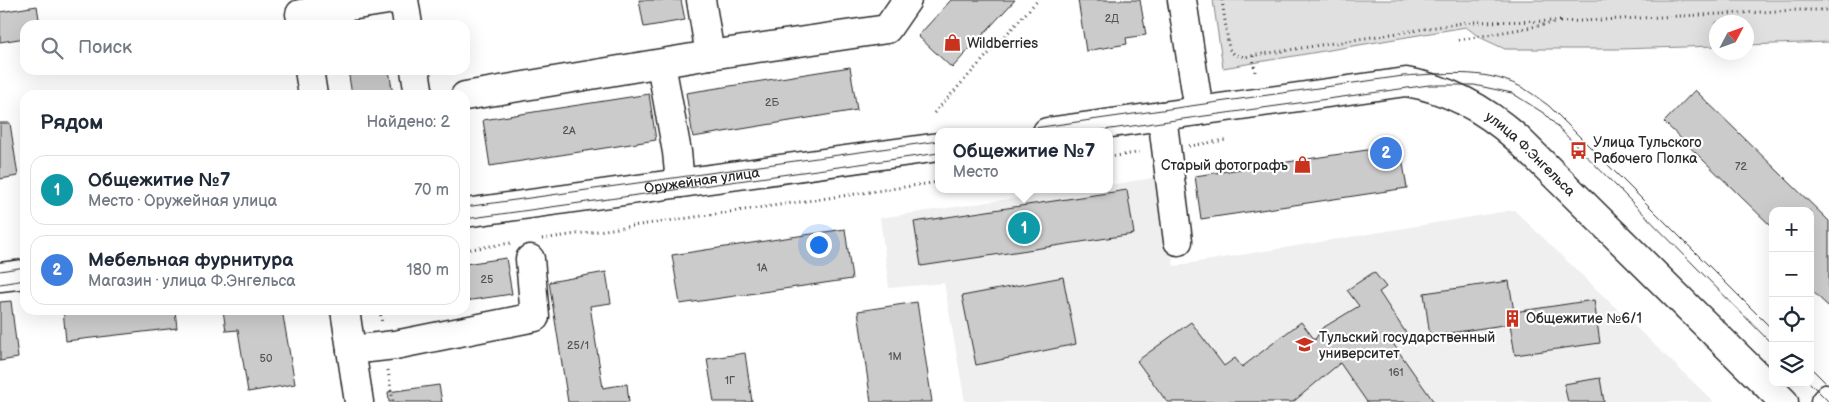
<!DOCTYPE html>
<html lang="ru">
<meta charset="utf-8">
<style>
body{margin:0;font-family:"Balsamiq Sans",sans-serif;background:#f2f2f3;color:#1f2937}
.controls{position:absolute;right:15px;bottom:15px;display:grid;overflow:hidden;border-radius:10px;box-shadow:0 5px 20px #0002}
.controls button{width:45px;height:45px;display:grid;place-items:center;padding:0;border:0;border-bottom:1px solid #e0e1e3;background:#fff;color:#1f2937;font:25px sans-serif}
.compass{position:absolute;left:1709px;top:15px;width:45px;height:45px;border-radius:50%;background:#fff;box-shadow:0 5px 20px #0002;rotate:49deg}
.you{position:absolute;left:818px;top:244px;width:18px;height:18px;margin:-12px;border:4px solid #fff;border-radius:50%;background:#1a73e8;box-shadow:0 0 0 8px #1a73e833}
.badge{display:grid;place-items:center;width:32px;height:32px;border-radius:50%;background:#b45309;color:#fff;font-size:16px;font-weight:700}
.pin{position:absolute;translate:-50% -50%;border:2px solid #fff;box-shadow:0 1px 5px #0006}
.popup{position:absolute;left:935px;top:128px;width:178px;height:65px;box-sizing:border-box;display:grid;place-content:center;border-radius:10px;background:#fff;filter:drop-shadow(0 1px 4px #0005);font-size:16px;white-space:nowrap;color:#747a83}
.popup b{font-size:19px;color:#1f2937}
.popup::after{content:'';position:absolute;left:50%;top:100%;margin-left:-10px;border:10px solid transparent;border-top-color:#fff}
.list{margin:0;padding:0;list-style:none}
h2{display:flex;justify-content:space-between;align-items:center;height:65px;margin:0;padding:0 20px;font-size:21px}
h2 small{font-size:16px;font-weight:400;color:#747a83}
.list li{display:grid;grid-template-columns:32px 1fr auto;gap:15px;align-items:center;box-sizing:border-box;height:70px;margin:0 10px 10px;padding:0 10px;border:1px solid #e0e1e3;border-radius:15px}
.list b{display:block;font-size:19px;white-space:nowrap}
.list p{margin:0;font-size:16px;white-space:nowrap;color:#747a83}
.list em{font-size:16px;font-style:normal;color:#747a83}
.icon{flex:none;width:28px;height:28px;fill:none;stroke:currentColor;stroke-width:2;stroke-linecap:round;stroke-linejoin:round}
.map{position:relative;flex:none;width:1829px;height:402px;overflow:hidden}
.search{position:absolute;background:#fff;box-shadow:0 5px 20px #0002;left:20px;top:20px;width:450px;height:55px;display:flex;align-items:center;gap:12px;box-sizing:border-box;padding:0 18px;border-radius:15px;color:#747a83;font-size:19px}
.panel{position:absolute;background:#fff;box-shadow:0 5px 20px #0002;left:20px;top:90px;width:450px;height:225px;border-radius:15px}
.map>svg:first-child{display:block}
</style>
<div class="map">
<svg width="1829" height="402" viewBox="0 0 1829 402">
<rect width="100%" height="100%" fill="#fff"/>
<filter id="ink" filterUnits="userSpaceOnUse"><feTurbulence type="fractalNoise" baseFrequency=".02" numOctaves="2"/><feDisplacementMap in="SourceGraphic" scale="10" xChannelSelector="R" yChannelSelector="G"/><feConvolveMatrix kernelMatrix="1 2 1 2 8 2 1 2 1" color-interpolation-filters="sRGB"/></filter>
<g filter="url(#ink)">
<!-- built -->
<path fill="#efefef" d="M1159 177 1174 266 1514 210 1714 402H965L944 283 889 288 880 218 1077 189H1109V185Z"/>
<!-- green -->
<path fill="#e0e0e0" stroke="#868686" d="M1213 0H1829V42L1747 45 1746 22H1716V46L1620 49H1505L1479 37 1466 27 1223 68Z"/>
<!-- building -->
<path fill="#cbcbcb" stroke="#2b2b2b" d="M639 0H681L685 20 644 27Z
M951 0H1015L952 68 918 36Z
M1078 0H1140L1146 35 1126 38 1127 44 1086 51Z
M37 6 40 25H25V38L0 42V12Z
M850 67 857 110 693 137 686 93Z
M348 70H389L393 95H352Z
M1695 90 1829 221V307L1810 289V211H1773V228L1664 122Z
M649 94 656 140 490 166 483 120Z
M0 123H10L18 176 0 179Z
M1400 145 1407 188 1201 219 1195 176Z
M1127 190 1134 234 921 266 914 222Z
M845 229 852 279 680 304 672 255Z
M506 258 512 294 465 301V264Z
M606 272 611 303 590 306 603 388 627 384 629 402H568L549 282Z
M1374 272 1386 287 1379 292 1406 333 1396 341 1392 342 1434 402H1367L1340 363 1293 402H1167L1137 361 1191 322 1224 366 1235 358 1242 367 1301 322 1315 340 1321 329 1359 306 1347 290Z
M1063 277 1076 344 976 365 962 296Z
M1509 281 1514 312 1594 300 1600 343 1515 355 1510 324 1430 336 1424 293Z
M11 301 18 358 0 361V302Z
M917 302 932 402H871L858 311Z
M63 310H175L177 328 66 341Z
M223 310H282L295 384 248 392 238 330 226 331Z
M745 353 752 402H714L707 359Z
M1600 378 1604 402H1568L1564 384Z
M439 385 442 402H389L388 392Z"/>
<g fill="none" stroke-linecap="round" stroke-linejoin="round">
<defs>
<g id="minor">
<path d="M404 0 408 25"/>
<path d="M701 0 710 55 887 29 907 0"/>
<path d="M1182 0 1199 111"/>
<path d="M300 14 388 0"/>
<path d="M661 64 677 152 680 183"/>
<path d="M309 70 313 95"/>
<path d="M415 70 419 95"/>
<path d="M465 96 710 55"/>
<path d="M1162 116 1178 241"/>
<path id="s1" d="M1047 132 1406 82C1449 89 1485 109 1517 138L1784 402"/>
<path id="s2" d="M465 213 939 147"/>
<path d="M0 277 25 274"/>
<path d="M345 310 359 402"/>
<path d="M351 350 395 345 535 317 530 259"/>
<path d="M1825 402 1829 398"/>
</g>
</defs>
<!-- minor casing -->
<use href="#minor" stroke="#2b2b2b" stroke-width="31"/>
<!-- path -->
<path stroke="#2b2b2b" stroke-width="3" stroke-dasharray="1 4" stroke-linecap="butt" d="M1222 0 1229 49 1235 55 1244 57 1468 22 1561 21
M1560 22 1798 10H1829
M1459 40 1554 23
M1253 56 1255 72
M934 113 1038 0
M1189 146 1226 140
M1109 157 1143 152
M542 239 939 182
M465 250 511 243
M380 310 382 324
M388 370 393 402"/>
<!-- minor -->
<use href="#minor" stroke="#fff" stroke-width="28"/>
<!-- tram -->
<path stroke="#2b2b2b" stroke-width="1" d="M1006 132 1403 76C1442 74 1483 68 1519 86 1530 91 1539 99 1549 106L1773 330
M1089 132 1429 85H1474L1512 93 1545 114 1773 345
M465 207 939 141
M465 219 939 153
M0 271 25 267
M0 284 25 280
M1810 367 1829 386
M1810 383 1829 402"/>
</g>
</g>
<!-- icons -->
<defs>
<symbol id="shop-bare" viewBox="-9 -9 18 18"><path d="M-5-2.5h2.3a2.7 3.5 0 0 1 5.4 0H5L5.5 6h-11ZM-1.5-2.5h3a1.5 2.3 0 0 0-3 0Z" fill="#c8321e" stroke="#fff" stroke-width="2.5" paint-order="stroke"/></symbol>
<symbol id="bus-bare" viewBox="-9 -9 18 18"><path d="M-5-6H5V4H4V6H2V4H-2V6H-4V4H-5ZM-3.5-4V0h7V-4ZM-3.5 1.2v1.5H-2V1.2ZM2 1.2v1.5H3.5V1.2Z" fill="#c8321e" stroke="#fff" stroke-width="2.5" paint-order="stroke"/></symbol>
<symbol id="building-bare" viewBox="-9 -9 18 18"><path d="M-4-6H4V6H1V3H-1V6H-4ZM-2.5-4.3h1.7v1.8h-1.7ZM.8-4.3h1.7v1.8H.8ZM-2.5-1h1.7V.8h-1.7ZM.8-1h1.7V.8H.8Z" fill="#c8321e" stroke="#fff" stroke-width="2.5" paint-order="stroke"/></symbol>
<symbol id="university-bare" viewBox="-9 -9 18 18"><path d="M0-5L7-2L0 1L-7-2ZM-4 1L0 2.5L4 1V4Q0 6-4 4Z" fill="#c8321e" stroke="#fff" stroke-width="2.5" paint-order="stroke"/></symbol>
</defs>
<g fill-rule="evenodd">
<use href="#shop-bare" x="940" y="30" width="25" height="25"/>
<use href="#bus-bare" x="1566" y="138" width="25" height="25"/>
<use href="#shop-bare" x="1290" y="152" width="25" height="25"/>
<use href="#building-bare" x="1500" y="306" width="25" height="25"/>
<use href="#university-bare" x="1292" y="332" width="25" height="25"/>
</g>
<g text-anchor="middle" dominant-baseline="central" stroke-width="4.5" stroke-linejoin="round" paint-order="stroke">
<!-- number labels -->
<g font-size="11" fill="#535353">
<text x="1112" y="18">2Д</text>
<text x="772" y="102">2Б</text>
<text x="569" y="130">2А</text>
<text x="1741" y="166">72</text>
<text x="762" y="267">1А</text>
<text x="487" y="279">25</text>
<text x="578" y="345">25/1</text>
<text x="895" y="356">1М</text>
<text x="266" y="358">50</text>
<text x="1396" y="372">161</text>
<text x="730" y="380">1Г</text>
</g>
<!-- poi labels -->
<g font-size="14" fill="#2b2b2b" stroke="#fff" text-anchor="start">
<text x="967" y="43">Wildberries</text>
<text x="1593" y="142">Улица Тульского<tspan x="1593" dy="16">Рабочего Полка</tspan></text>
<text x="1288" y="165" text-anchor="end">Старый фотографъ</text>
<text x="1526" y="318">Общежитие №6/1</text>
<text x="1319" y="337">Тульский государственный<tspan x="1319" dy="16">университет</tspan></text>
</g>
<!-- street labels -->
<g font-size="14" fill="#2b2b2b" stroke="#fff">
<text stroke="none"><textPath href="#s1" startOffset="509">улица Ф.Энгельса</textPath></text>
<text stroke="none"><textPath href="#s2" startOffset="239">Оружейная улица</textPath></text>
</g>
</g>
</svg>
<div class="controls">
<button>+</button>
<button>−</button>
<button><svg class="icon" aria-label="locate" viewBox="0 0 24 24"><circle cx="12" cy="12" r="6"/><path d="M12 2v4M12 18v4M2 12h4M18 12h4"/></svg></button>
<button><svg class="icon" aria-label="layers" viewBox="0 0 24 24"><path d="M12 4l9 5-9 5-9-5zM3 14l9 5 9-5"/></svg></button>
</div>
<svg class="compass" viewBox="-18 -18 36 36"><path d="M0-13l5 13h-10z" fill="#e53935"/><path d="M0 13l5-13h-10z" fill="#747a83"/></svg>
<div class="you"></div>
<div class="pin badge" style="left:1024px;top:228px;background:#0f9aa8">1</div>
<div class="popup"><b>Общежитие №7</b>Место</div>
<div class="pin badge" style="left:1386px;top:153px;background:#3f7fe0">2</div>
<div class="search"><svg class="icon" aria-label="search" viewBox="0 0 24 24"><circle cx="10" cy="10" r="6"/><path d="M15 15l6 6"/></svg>Поиск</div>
<section class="panel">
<h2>Рядом<small>Найдено: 2</small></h2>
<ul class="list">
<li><span class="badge" style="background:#0f9aa8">1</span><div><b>Общежитие №7</b><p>Место · Оружейная улица</p></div><em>70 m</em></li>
<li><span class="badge" style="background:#3f7fe0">2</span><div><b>Мебельная фурнитура</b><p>Магазин · улица Ф.Энгельса</p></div><em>180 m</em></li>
</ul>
</section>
</div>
